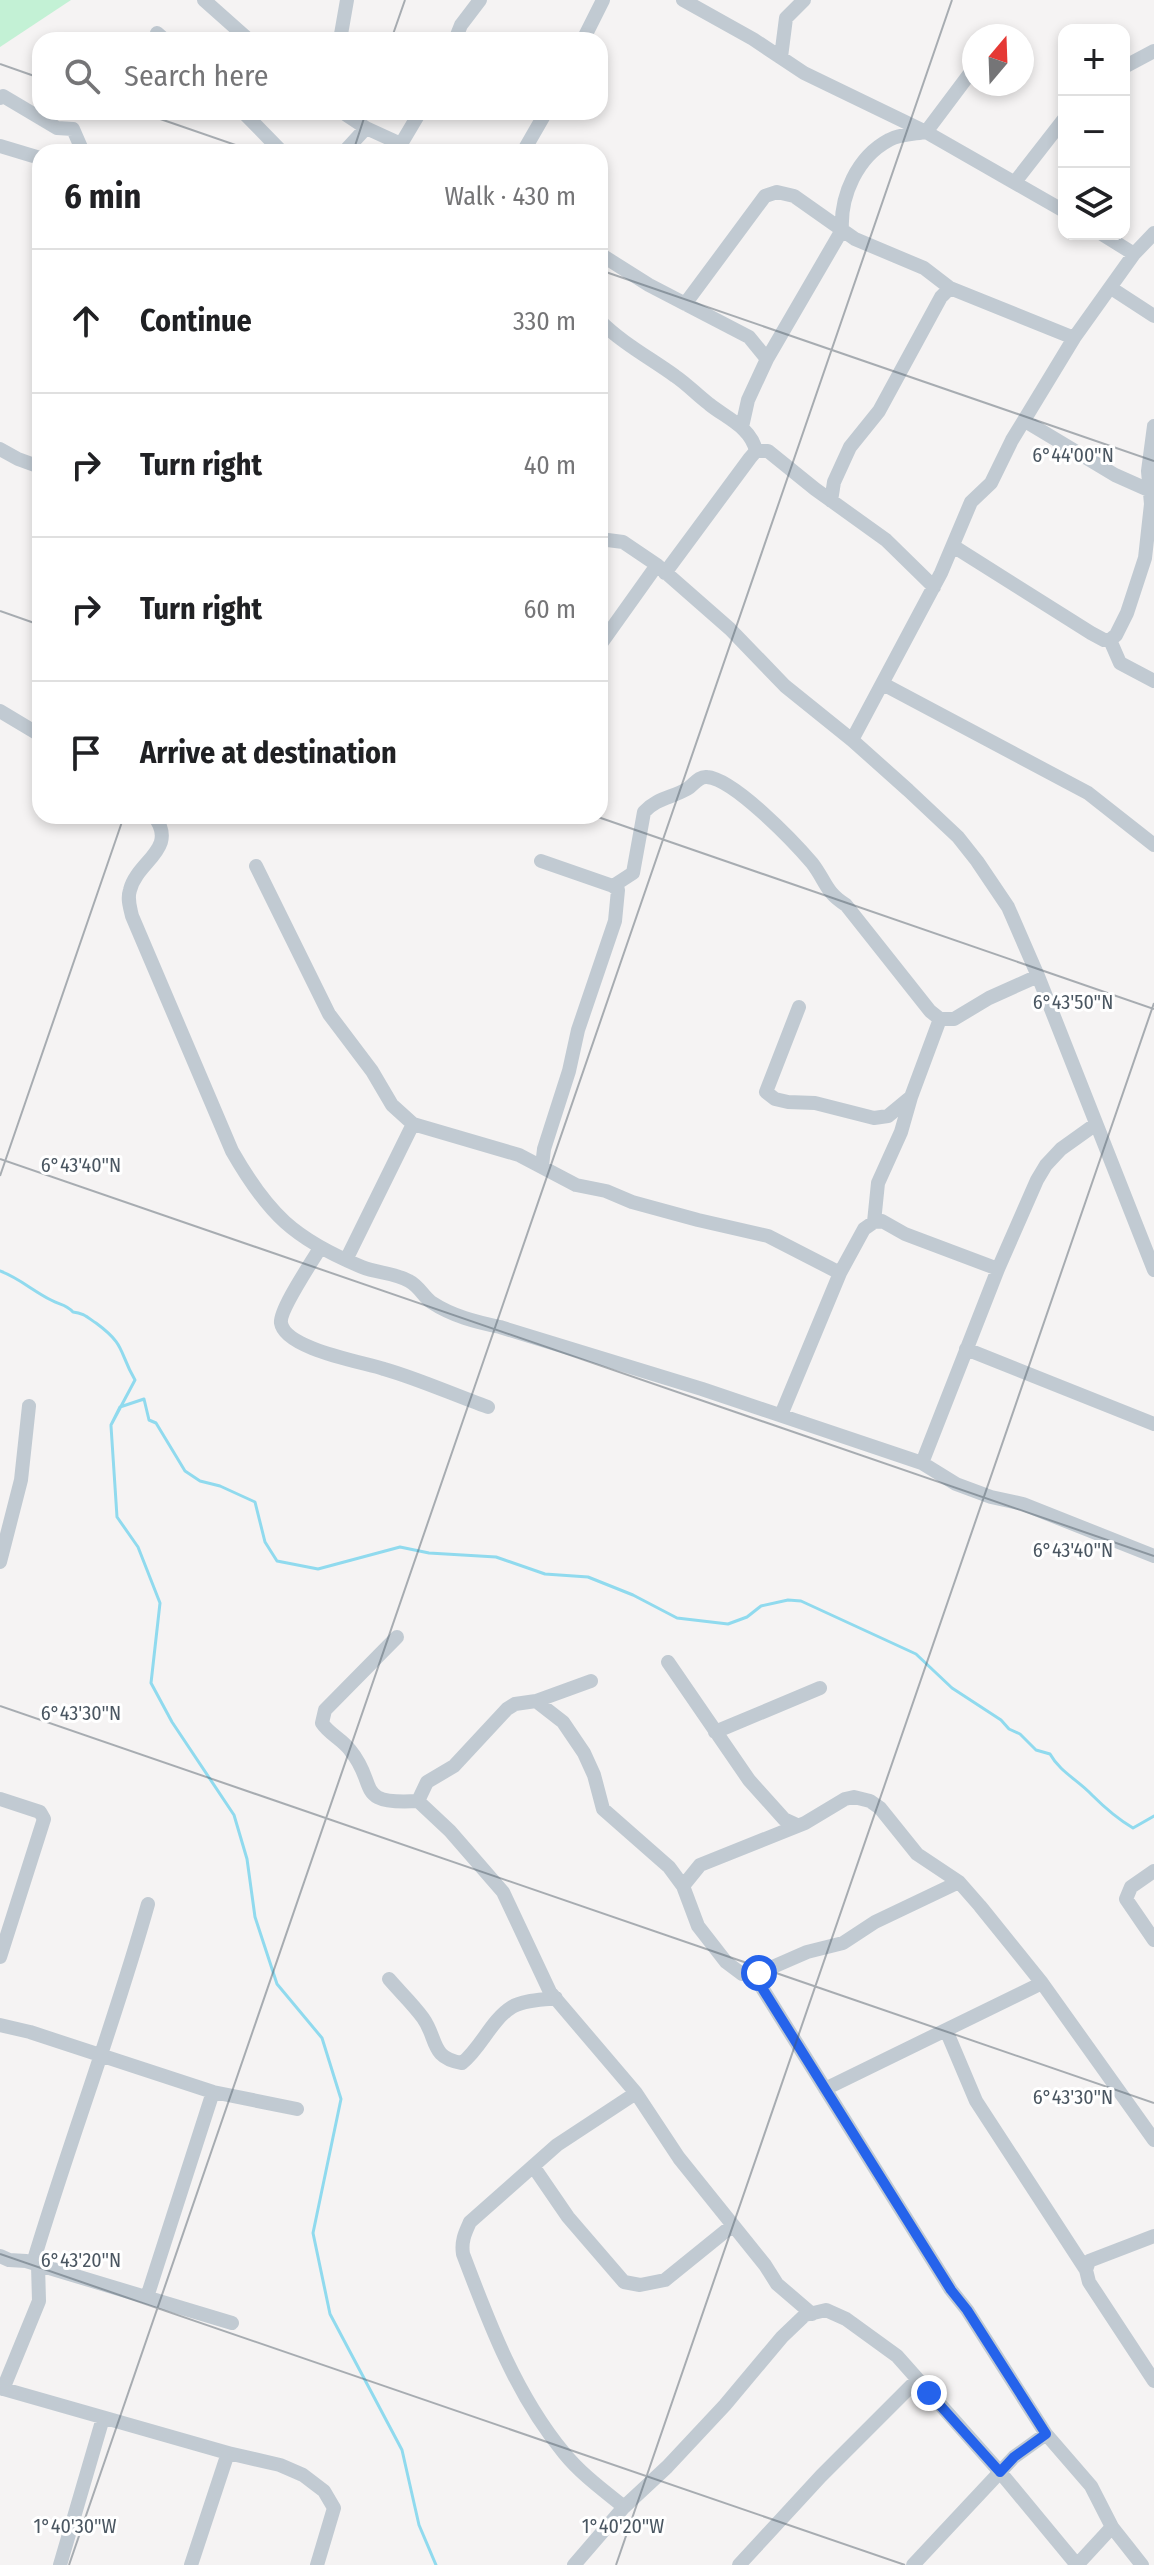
<!DOCTYPE html>
<meta charset="utf-8">
<style>
body{margin:0;font-family:"Fira Sans Condensed",sans-serif;background:#f2f2f2;color:#202124}
.controls{position:absolute;right:24px;top:24px;display:grid;overflow:hidden;border-radius:16px;box-shadow:0 4px 12px #0003}
.controls button{width:72px;height:72px;display:grid;place-items:center;padding:0;border:0;border-bottom:2px solid #e0e0e0;background:#fff;color:#202124;font:40px sans-serif}
.compass{position:absolute;left:962px;top:24px;width:72px;height:72px;border-radius:50%;background:#fff;box-shadow:0 4px 12px #0003;rotate:19deg}
.stop{position:absolute;width:24px;height:24px;margin:-18px;border:6px solid #2563eb;border-radius:50%;background:#fff}
.stop.end{background:#2563eb;border-color:#fff;box-shadow:0 2px 8px #0008}
.list{margin:0;padding:0;list-style:none}
h2{display:flex;justify-content:space-between;align-items:center;height:104px;margin:0;padding:0 32px;font-size:34px}
h2 small{font-size:26px;font-weight:400;color:#757577}
.list li{display:grid;grid-template-columns:52px 1fr auto;gap:24px;align-items:center;box-sizing:border-box;height:144px;padding:0 32px;border-top:2px solid #e0e0e0}
.list b{display:block;font-size:30px;white-space:nowrap}
.list em{font-size:26px;font-style:normal;color:#757577}
.icon{flex:none;width:44px;height:44px;fill:none;stroke:currentColor;stroke-width:2;stroke-linecap:round;stroke-linejoin:round}
.map{position:relative;flex:none;width:1154px;height:2565px;overflow:hidden}
.search{position:absolute;background:#fff;box-shadow:0 4px 12px #0003;left:32px;top:32px;width:576px;height:88px;display:flex;align-items:center;gap:20px;box-sizing:border-box;padding:0 28px;border-radius:24px;color:#757577;font-size:30px}
.panel{position:absolute;background:#fff;box-shadow:0 4px 12px #0003;left:32px;top:144px;width:576px;height:680px;border-radius:24px}
.map>svg:first-child{display:block}
</style>
<div class="map">
<svg width="1154" height="2565" viewBox="0 0 1154 2565">
<rect width="100%" height="100%" fill="#f5f3f3"/>
<!-- green -->
<path fill="#c3f1d5" d="M0 0H71L0 47Z"/>
<g fill="none" stroke-linecap="round" stroke-linejoin="round">
<!-- stream -->
<path stroke="#90daee" stroke-width="3" d="M0 1271C19 1278 33 1291 51 1300 60 1305 66 1304 73 1312 83 1313 87 1317 96 1323 127 1346 118 1351 135 1380L111 1425 120 1407 144 1399 149 1420 156 1423 185 1471 200 1481 220 1486 255 1502 265 1542 277 1561 318 1569 400 1547 429 1553 496 1557 545 1574 588 1577 633 1595 677 1618 728 1624 747 1617 761 1606 788 1600 801 1601 916 1654 952 1688 1001 1720 1009 1729 1020 1734 1036 1750 1050 1754C1060 1772 1078 1780 1092 1795 1105 1808 1116 1818 1133 1828L1154 1816
M111 1426 117 1517 138 1547 160 1603 151 1683 172 1722 234 1815 247 1859 255 1917 277 1984 322 2038 341 2099 313 2233 330 2314 402 2450 419 2525 436 2565"/>
<!-- minor -->
<path stroke="#c1cad2" stroke-width="14" d="M204 0 249 40
M683 0 753 39 804 73 926 132 1064 211
M157 33 165 40
M340 40 347 0
M455 40 461 25 480 0
M583 40 603 0
M781 57 786 18 804 0
M1124 67 1154 51
M0 98 3 96 57 128 73 129 83 152
M243 112 282 152
M342 112 366 128 401 144
M0 146 40 158
M344 152 366 128
M407 152 401 144 420 112
M523 152 546 112
M1015 182 1064 119
M1102 234 1134 254
M600 254 649 285 749 337 767 359 748 400 742 427
M1111 288 1154 316
M685 304 765 196 777 192 794 196 855 239 924 268 950 288 1074 338
M600 321C622 343 650 358 675 376 687 384 697 395 709 404 726 418 751 427 756 451
M767 359 842 230C840 196 857 157 889 140 899 134 914 134 926 132L974 68
M1025 421 1115 475 1151 491
M0 449 18 459 40 467
M831 501 834 482 850 447 879 411 941 297 950 288
M600 539 623 542 657 565 730 629 785 686 852 740 908 790 958 837 977 861 1008 907 1038 976 1154 1270
M953 546 1091 633 1104 640H1110L1116 635 1127 613 1145 558 1151 504 1148 471 1154 426
M665 573 750 458 756 451H768L815 489 886 540 934 587
M1110 640 1120 663 1154 681
M600 645 657 565
M883 684 1088 793 1154 845
M0 711 40 735
M852 740 941 573 971 502 991 483 1012 440 1074 338 1134 254 1154 233
M154 816C179 849 137 861 130 890 127 899 130 907 132 916L232 1151C268 1214 294 1239 362 1267 377 1273 395 1273 409 1281 419 1286 423 1296 431 1302 452 1316 476 1322 500 1327L702 1389 922 1463 956 1484 991 1497 1023 1504 1154 1556
M541 861 613 886 618 890 615 921 578 1030 569 1071 544 1149 542 1166
M256 866 329 1014 372 1071 392 1105 413 1124 519 1155 576 1185 606 1191 632 1202 698 1220 768 1236 840 1273
M613 886 633 873 644 812C657 798 671 798 687 789 694 785 698 776 707 777 734 779 794 842 812 863 826 881 825 892 846 905L930 1011 940 1019H954L989 998 1038 976
M799 1007 766 1092 775 1099 788 1102 815 1103 874 1118 888 1116 911 1097 940 1019
M874 1222 878 1183 901 1132 911 1097
M320 1248C312 1262 279 1310 281 1323 285 1349 363 1362 384 1369 419 1379 454 1395 488 1407
M346 1260 413 1124
M966 1349 1154 1424
M781 1415 840 1273 864 1229 874 1222 882 1221 905 1234 998 1269
M922 1463 998 1269 1037 1180 1046 1165 1061 1149 1096 1124
M0 1562 21 1480 29 1406
M397 1637 325 1710 322 1723C329 1734 342 1739 350 1750 379 1785 353 1805 418 1801
M668 1662 749 1780 784 1819 797 1825
M591 1681 536 1701 515 1704 507 1709 454 1766 427 1782 418 1801 450 1831 503 1892 550 1992 636 2093 557 2145 470 2222C465 2233 461 2241 463 2254 489 2323 516 2395 564 2453 581 2474 603 2490 624 2507L667 2467 725 2405 782 2337 805 2315 826 2310 846 2319 897 2356 1000 2472 1077 2565
M536 1701 563 1722 584 1753 594 1775 603 1809 669 1867 683 1886 698 1926 726 1962 742 1974 754 1975 807 1952 843 1943 875 1922 959 1882
M715 1732 820 1688
M0 1799 40 1812 44 1819 0 1957
M1154 1871 1131 1887 1126 1899 1154 1940
M683 1886 700 1865 805 1823 845 1799 854 1797 870 1801 880 1808 917 1854 959 1882 980 1906 1042 1983 1154 2140
M754 1975 951 2290 967 2310 1046 2434 1091 2486 1112 2527 1142 2565
M389 1979C400 1992 413 2004 423 2018 438 2039 430 2058 462 2063 481 2048 491 2020 512 2007 523 2000 543 2000 556 1998
M0 2025 30 2032 213 2092 297 2109
M946 2030 976 2101 1086 2270
M825 2089 1042 1983
M636 2093 679 2158 765 2265 777 2284 812 2314
M533 2166 568 2217 624 2282 640 2285 665 2280 733 2225
M1154 2236 1089 2261 1086 2270 1089 2282 1154 2381
M0 2256 9 2260 26 2261 232 2323
M33 2263C69 2143 114 2025 148 1904
M147 2297 213 2092
M0 2388 228 2453 280 2465 303 2475 324 2491 334 2508 317 2565
M3 2389 39 2301 38 2265
M60 2565 103 2418
M191 2565 228 2453
M574 2565 624 2507
M739 2565 821 2476 917 2380
M913 2565 1014 2457 1046 2434
M1077 2565 1112 2527"/>
</g>
<g fill="none" stroke-linecap="round" stroke-linejoin="round">
<!-- route -->
<path stroke="#2563eb" stroke-width="10" d="M759 1973 754 1975 951 2290 967 2310 1046 2434 1014 2457 1000 2472 929 2393"/>
</g>
<!-- ticks -->
<path fill="none" stroke="#4a5661" stroke-width="2" stroke-opacity="0.45" d="M391 40 405 0M0 64 40 78M140 112 256 152M353 152 366 112M600 270 1154 461M0 611 40 625M595 816 1154 1009M0 1159 1154 1556M0 1176 124 816M0 1706 1154 2103M0 2254 905 2565M69 2565 952 0M616 2565 1154 1003"/>
<g font-size="20" text-anchor="middle" fill="#4a5661" stroke="#fff" stroke-width="6" stroke-linejoin="round" paint-order="stroke">
<text x="1073" y="462">6°44'00"N</text>
<text x="1073" y="1009">6°43'50"N</text>
<text x="81" y="1172">6°43'40"N</text>
<text x="1073" y="1557">6°43'40"N</text>
<text x="81" y="1720">6°43'30"N</text>
<text x="1073" y="2104">6°43'30"N</text>
<text x="81" y="2267">6°43'20"N</text>
<text x="75" y="2533">1°40'30"W</text>
<text x="623" y="2533">1°40'20"W</text>
</g>
</svg>
<div class="controls">
<button>+</button>
<button>−</button>
<button><svg class="icon" aria-label="layers" viewBox="0 0 24 24"><path d="M12 4l9 5-9 5-9-5zM3 14l9 5 9-5"/></svg></button>
</div>
<svg class="compass" viewBox="-18 -18 36 36"><path d="M0-13l5 13h-10z" fill="#e53935"/><path d="M0 13l5-13h-10z" fill="#757577"/></svg>
<div class="stop" style="left:759px;top:1973px"></div>
<div class="stop end" style="left:929px;top:2393px"></div>
<div class="search"><svg class="icon" aria-label="search" viewBox="0 0 24 24"><circle cx="10" cy="10" r="6"/><path d="M15 15l6 6"/></svg>Search here</div>
<section class="panel">
<h2>6 min<small>Walk · 430 m</small></h2>
<ul class="list">
<li><svg class="icon" aria-label="ahead" viewBox="0 0 24 24"><path d="M12 20V5M6 11l6-6 6 6"/></svg><div><b>Continue</b></div><em>330 m</em></li>
<li><svg class="icon" aria-label="right" viewBox="0 0 24 24"><path d="M7 20v-9h11M14 6l5 5-5 5"/></svg><div><b>Turn right</b></div><em>40 m</em></li>
<li><svg class="icon" aria-label="right" viewBox="0 0 24 24"><path d="M7 20v-9h11M14 6l5 5-5 5"/></svg><div><b>Turn right</b></div><em>60 m</em></li>
<li><svg class="icon" aria-label="arrive" viewBox="0 0 24 24"><path d="M6 21V4h12l-3 4 3 4H6"/></svg><div><b>Arrive at destination</b></div></li>
</ul>
</section>
</div>
